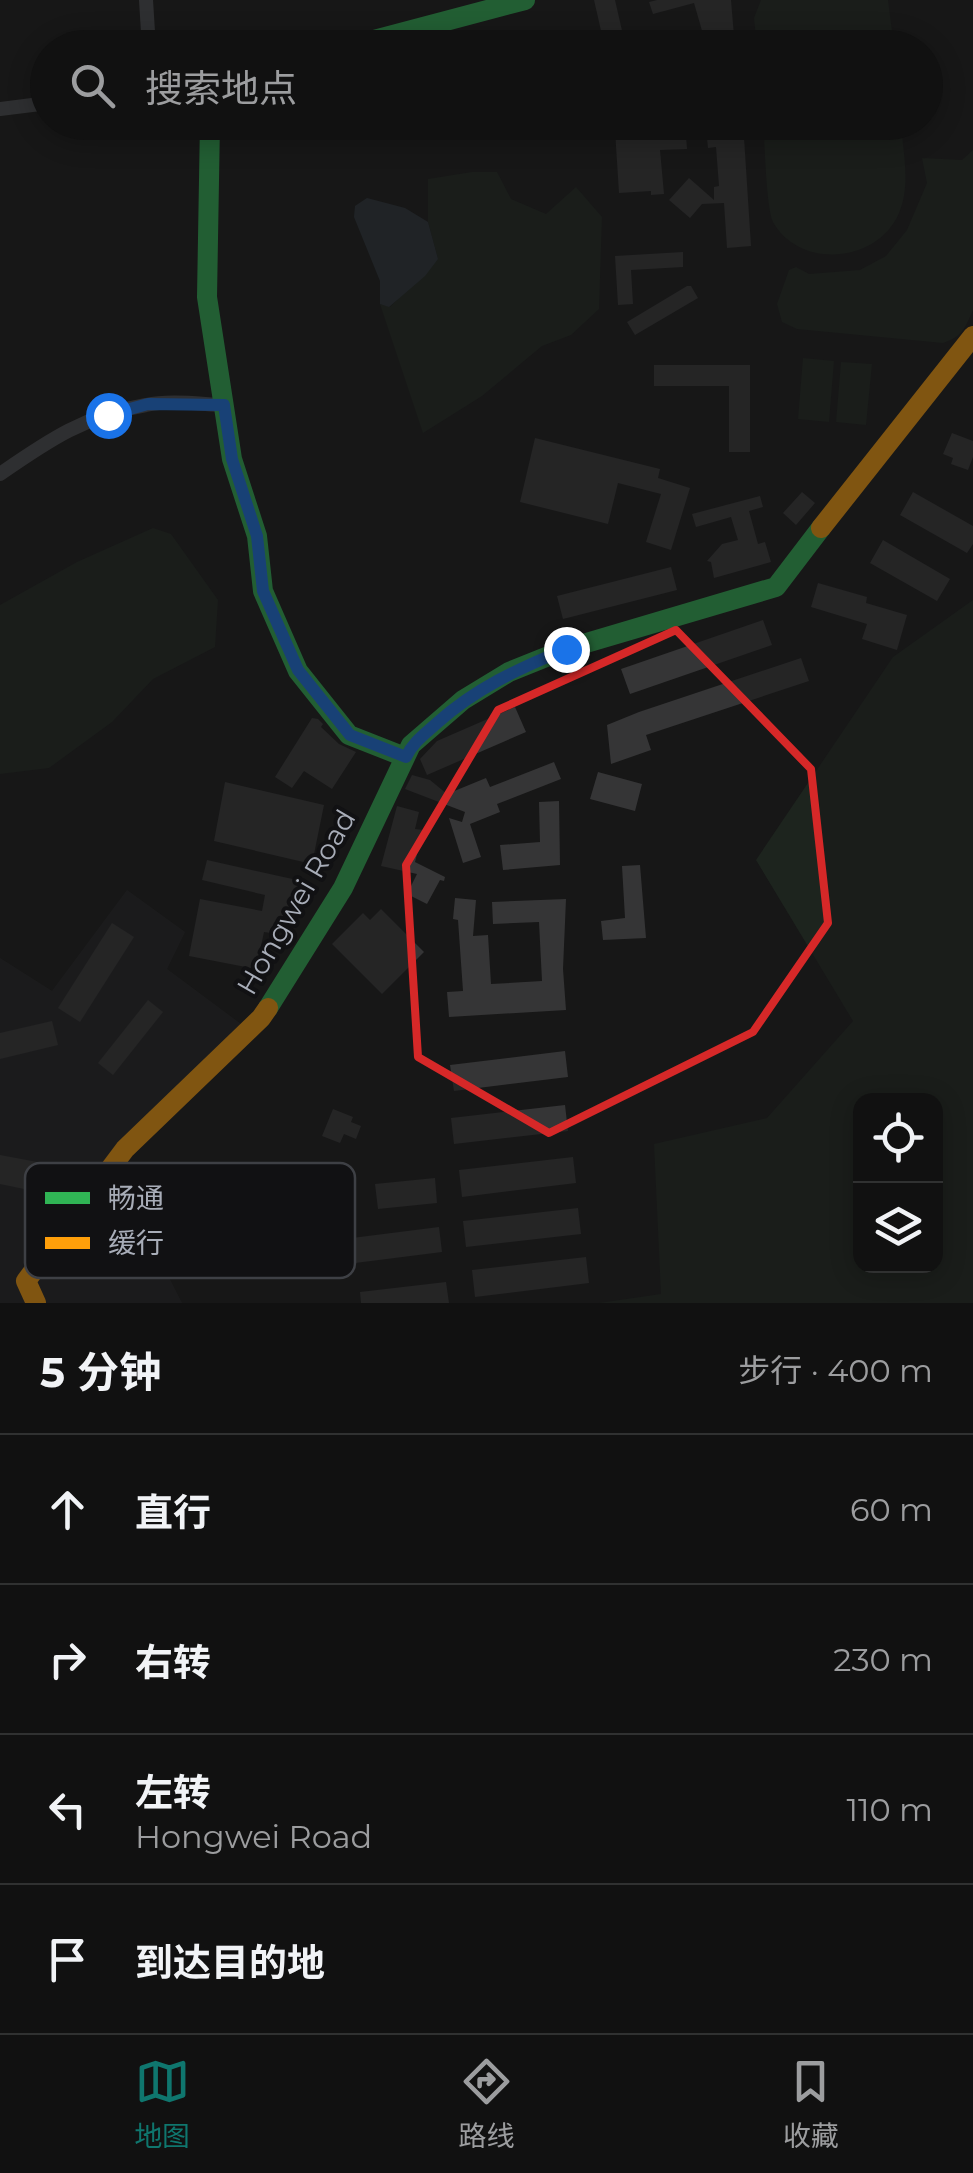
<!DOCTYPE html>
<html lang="zh">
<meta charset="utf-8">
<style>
body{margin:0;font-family:Montserrat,"Noto Sans SC",sans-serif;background:#1a1a1a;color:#f1f3f6}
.controls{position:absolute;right:30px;bottom:30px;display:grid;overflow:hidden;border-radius:20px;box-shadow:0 5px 25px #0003}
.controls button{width:90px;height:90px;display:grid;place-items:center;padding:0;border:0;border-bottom:2px solid #303131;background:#111;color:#f1f3f6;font:50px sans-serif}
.stop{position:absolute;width:30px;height:30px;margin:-22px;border:8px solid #1a73e8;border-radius:50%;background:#fff}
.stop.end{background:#1a73e8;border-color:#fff;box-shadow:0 2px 10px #0008}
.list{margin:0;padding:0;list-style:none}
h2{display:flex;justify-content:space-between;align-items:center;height:130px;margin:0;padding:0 40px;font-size:42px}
h2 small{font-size:32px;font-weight:400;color:#9c9d9f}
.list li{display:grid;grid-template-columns:65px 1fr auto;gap:30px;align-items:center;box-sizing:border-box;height:150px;padding:0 40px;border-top:2px solid #303131}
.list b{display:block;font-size:38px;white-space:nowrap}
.list p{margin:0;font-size:32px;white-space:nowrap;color:#9c9d9f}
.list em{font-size:32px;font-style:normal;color:#9c9d9f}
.icon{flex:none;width:55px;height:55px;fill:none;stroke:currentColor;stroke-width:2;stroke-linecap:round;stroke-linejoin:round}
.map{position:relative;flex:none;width:973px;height:1303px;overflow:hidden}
.search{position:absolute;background:#111;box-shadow:0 5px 25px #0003;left:30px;right:30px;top:30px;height:110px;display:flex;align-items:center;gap:25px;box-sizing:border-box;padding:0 35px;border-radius:55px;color:#9c9d9f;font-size:38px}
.sheet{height:730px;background:#111}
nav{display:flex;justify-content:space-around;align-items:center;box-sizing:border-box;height:140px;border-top:2px solid #303131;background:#111;font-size:28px;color:#9c9d9f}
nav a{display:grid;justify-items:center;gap:5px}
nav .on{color:#0f766e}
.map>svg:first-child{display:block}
</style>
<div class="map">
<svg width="973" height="1303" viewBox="0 0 973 1303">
<rect width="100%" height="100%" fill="#171717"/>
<!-- built -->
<path fill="#212123" d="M127 890 185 932 167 969 249 1030 113 1168 182 1303H0V958L52 991Z"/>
<!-- green -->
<path fill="#1d241e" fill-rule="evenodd" d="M761 0H888L894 47H757L754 18Z
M763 123H901C903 153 911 185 899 213 878 263 800 270 773 222 766 207 765 143 763 123Z
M973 150V310C965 328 962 337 943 343L797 329 782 322 777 304 789 270 796 267 809 274 860 270 886 256 907 230 927 183 922 158 962 160Z
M472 172H497L511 199 546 214 576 187 602 217 599 309 571 335 542 346 482 396 423 433 380 304 390 307 438 259 428 222V179Z
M803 358 834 361 829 422 798 419Z
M841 362 872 364 866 425 836 422Z
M153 528 171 534 218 600 215 647 153 679 112 722 49 768 0 774V605L77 562Z
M973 600V1303H599L661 1294 654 1144 767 1118 853 1021 756 860 893 657ZM860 1100H936V1266H860Z"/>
<!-- water -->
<path fill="#2a3239" d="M367 198 405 208 428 222 438 259 425 276 389 307 380 304V281L354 217 355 206Z"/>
<!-- building -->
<path fill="#353536" d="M594 0H615L626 48H605Z
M657 0H731L735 48H707L694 3 653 14 649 2Z
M644 122H685L687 149 660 150 664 194 651 195V191L619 193 615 130 645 128Z
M712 122H743L751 246 727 248 724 203 702 204 690 218 669 200 689 178 714 200V187L719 186 716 147 708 148 707 138H713Z
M683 252V267L631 270 633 304 618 305 615 256Z
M687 286H691L698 298 635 335 627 322Z
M654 365H750V452H729V386H654Z
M952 433 973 441V457L968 470 951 464 953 458 943 454Z
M535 438 660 469 658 478 690 488 671 550 646 542 661 494 618 483 608 524 520 502Z
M802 492 815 503 796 525 783 513Z
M913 492 973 526V544L967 553 900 515Z
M760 496 763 507 749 511 758 544 765 542 771 562 714 578 711 562 707 561 722 544 738 540 731 517 696 527 692 514Z
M883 540 950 579 937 601 870 563Z
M671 567 677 590 563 619 557 596Z
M818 583 867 597 866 603 907 615 897 650 862 639 867 624 811 607Z
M763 620 772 645 630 694 621 669Z
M801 658 809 681 646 735 651 750 611 764 607 725 639 712Z
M515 707 526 732 427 775 420 759 437 741Z
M312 718 318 719 323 724 321 727 339 744 356 752 332 789 304 771 292 788 275 777Z
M554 762 561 779 497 804 500 812 470 824 481 857 463 863 449 818 462 822 465 812 405 789 412 775 430 780 447 794 486 778 490 787Z
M598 772 642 784 635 811 590 799Z
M225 782 324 805 312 864 214 841Z
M559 801 560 865 503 870 500 845 540 842 539 802Z
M397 806 419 812 415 829 423 830 415 862 445 877 444 881 440 880 427 904 407 894 417 874 381 866Z
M207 860 306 882 301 903 295 902 278 934 264 932 256 969 189 956 200 899 262 911 265 895 202 880Z
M640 865 646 938 603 940 601 921 625 918 622 866Z
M455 898 476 900 473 936 488 935 491 984 542 981 539 922 493 924 492 902 566 899 563 969 566 1010 449 1017 447 992 463 991 458 920 453 919Z
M381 909 424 952 382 994 332 944 363 913 370 920Z
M112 923 134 937 80 1022 58 1008Z
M148 1000 163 1012 113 1075 98 1063Z
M52 1021 58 1045 0 1059V1033Z
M565 1051 568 1077 454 1091 450 1065Z
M565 1105 568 1131 454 1144 451 1118Z
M333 1109 353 1117 351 1122 361 1126 356 1139 344 1134 340 1143 322 1136Z
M0 1155 48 1164 43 1191 55 1194 48 1228 44 1234 26 1230 34 1191 0 1184Z
M573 1157 576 1183 462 1197 459 1170Z
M435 1178 437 1203 378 1209 375 1184Z
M578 1208 581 1234 466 1247 463 1221Z
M439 1227 442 1252 355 1263 352 1238Z
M586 1257 589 1283 475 1297 472 1270Z
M446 1282 449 1303H361L360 1292Z"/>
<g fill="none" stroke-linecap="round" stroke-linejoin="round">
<!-- street -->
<path stroke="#4b4c50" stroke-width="14" d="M146 0 149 48
M0 109 48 103
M0 474C49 440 86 415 146 405 170 400 199 404 224 405"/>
<!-- fast -->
<path stroke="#30b455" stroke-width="20" d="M344 48 525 0
M210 122 207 297 232 459 257 536 263 591 298 671 349 735 405 757
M268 1008 343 888 411 745 463 700 509 672 566 649 776 587 821 528"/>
<!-- slow -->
<path stroke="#ff9f0a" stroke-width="20" d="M821 528 973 336
M36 1303 26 1281 125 1149 261 1018 268 1008"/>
</g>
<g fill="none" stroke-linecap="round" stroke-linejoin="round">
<!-- route -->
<path stroke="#1a73e8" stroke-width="12" d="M108 415 148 404 224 405 232 459 257 536 263 591 298 670 350 735 406 757C413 742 425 734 437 723 476 688 518 669 566 649"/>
</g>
<!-- marked area -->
<path d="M0 0H973V1303H0ZM676 630 811 769 828 923 753 1032 549 1133 418 1057 406 865 498 710Z" fill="#171717" fill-opacity=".55" fill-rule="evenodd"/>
<path fill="none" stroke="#d62828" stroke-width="8" stroke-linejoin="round" d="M676 630 811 769 828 923 753 1032 549 1133 418 1057 406 865 498 710Z"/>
<g text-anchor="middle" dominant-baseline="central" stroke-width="8" stroke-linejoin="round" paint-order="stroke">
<!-- street labels -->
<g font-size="28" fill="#a8adb8" stroke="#111113">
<text transform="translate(296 902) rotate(-60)">Hongwei Road</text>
</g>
</g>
<!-- legend -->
<rect x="25" y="1163" width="330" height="115" rx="15" fill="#111113" stroke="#3e4045" stroke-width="2.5"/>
<rect x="45" y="1192" width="45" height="12" fill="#30b455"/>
<rect x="45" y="1237" width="45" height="12" fill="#ff9f0a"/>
<g font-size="28" fill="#a8adb8">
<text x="108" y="1208">畅通</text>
<text x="108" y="1253">缓行</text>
</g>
</svg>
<div class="controls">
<button><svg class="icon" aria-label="locate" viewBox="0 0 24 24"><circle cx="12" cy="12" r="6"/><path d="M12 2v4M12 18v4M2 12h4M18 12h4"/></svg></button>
<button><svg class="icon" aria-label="layers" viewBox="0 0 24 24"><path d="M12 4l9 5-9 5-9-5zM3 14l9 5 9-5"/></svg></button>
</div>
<div class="stop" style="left:108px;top:415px"></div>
<div class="stop end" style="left:566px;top:649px"></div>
<div class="search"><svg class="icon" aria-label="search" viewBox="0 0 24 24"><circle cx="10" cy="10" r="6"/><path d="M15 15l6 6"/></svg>搜索地点</div>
</div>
<section class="sheet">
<h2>5 分钟<small>步行 · 400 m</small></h2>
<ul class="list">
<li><svg class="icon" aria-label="ahead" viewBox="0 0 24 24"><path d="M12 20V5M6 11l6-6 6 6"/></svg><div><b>直行</b></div><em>60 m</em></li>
<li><svg class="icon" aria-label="right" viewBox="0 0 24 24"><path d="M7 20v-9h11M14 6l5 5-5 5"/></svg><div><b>右转</b></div><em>230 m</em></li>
<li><svg class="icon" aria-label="left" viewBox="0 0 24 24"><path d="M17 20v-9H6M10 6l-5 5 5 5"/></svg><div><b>左转</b><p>Hongwei Road</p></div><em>110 m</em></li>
<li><svg class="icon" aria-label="arrive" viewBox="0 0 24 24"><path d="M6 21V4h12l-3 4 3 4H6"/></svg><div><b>到达目的地</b></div></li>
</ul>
</section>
<nav>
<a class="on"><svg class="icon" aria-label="map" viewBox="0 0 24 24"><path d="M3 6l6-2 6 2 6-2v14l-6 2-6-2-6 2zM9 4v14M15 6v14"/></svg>地图</a>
<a><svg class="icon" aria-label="directions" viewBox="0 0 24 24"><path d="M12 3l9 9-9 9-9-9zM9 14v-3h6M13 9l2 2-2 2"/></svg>路线</a>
<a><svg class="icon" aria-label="saved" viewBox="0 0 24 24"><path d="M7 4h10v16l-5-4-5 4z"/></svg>收藏</a>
</nav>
